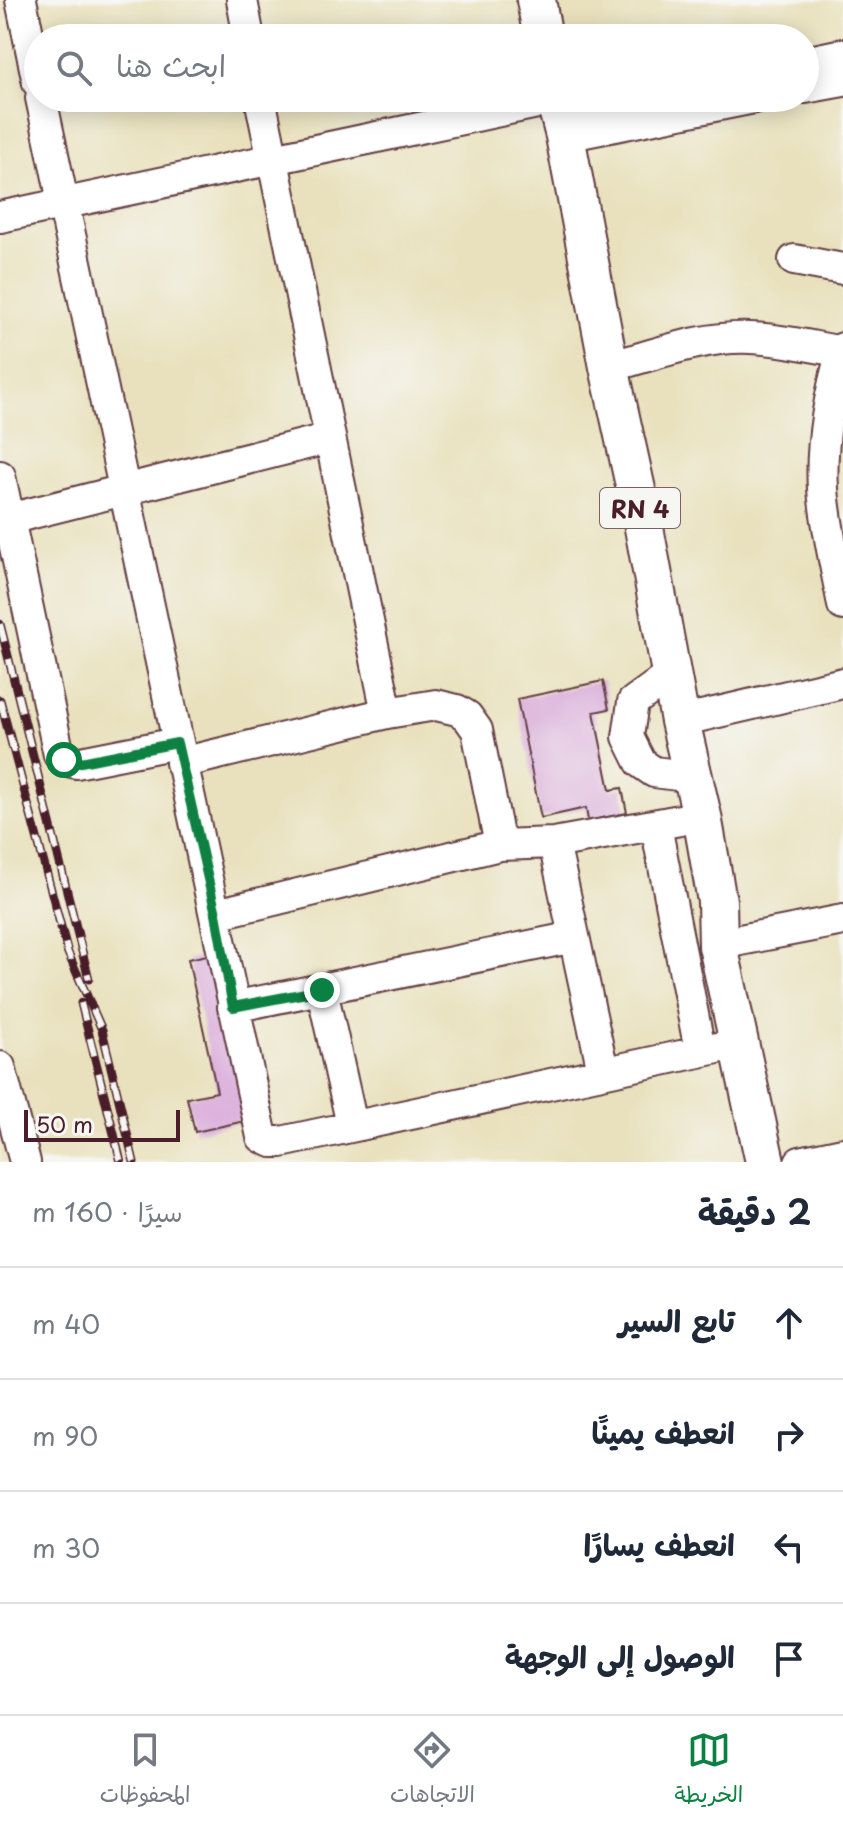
<!DOCTYPE html>
<html lang="ar">
<meta charset="utf-8">
<style>
body{margin:0;font-family:"Playpen Sans","Playpen Sans Arabic",sans-serif;background:#f6f6f7;color:#1f2937;direction:rtl}
.scale{position:absolute;left:24px;bottom:20px;width:156px;box-sizing:border-box;padding-left:8px;border:4px solid #4a1f2b;border-top:0;font-size:22px;line-height:28px;white-space:nowrap;color:#4a1f2b;-webkit-text-stroke:6px #f6f6f2;paint-order:stroke}
.stop{position:absolute;width:24px;height:24px;margin:-18px;border:6px solid #0b8043;border-radius:50%;background:#fff}
.stop.end{background:#0b8043;border-color:#fff;box-shadow:0 2px 8px #0008}
.list{margin:0;padding:0;list-style:none}
h2{display:flex;justify-content:space-between;align-items:center;height:104px;margin:0;padding:0 32px;font-size:34px}
h2 small{font-size:26px;font-weight:400;color:#747a83}
.list li{display:grid;grid-template-columns:52px 1fr auto;gap:24px;align-items:center;box-sizing:border-box;height:112px;padding:0 32px;border-top:2px solid #e0e1e3}
.list b{display:block;font-size:30px;white-space:nowrap}
.list em{font-size:26px;font-style:normal;color:#747a83}
.icon{flex:none;width:44px;height:44px;fill:none;stroke:currentColor;stroke-width:2;stroke-linecap:round;stroke-linejoin:round}
.map{position:relative;flex:none;width:843px;height:1162px;overflow:hidden;direction:ltr}
.search{position:absolute;background:#fff;box-shadow:0 4px 20px #0003;left:24px;right:24px;top:24px;height:88px;display:flex;align-items:center;gap:20px;box-sizing:border-box;padding:0 28px;border-radius:44px;color:#747a83;font-size:30px}
.sheet{height:552px;background:#fff}
nav{display:flex;justify-content:space-around;align-items:center;box-sizing:border-box;height:112px;border-top:2px solid #e0e1e3;background:#fff;font-size:22px;color:#747a83}
nav a{display:grid;justify-items:center;gap:4px}
nav .on{color:#0b8043}
.map>svg:first-child{display:block}
</style>
<div class="map">
<svg width="843" height="1162" viewBox="0 0 843 1162">
<rect width="100%" height="100%" fill="#f6f6f2"/>
<filter id="ink" filterUnits="userSpaceOnUse"><feTurbulence type="fractalNoise" baseFrequency=".0125" numOctaves="2"/><feDisplacementMap in="SourceGraphic" scale="16" xChannelSelector="R" yChannelSelector="G"/><feConvolveMatrix kernelMatrix="1 2 1 2 8 2 1 2 1" color-interpolation-filters="sRGB"/></filter>
<filter id="wash" filterUnits="userSpaceOnUse"><feTurbulence type="fractalNoise" baseFrequency=".006" numOctaves="4" result="noise"/><feDisplacementMap in="SourceGraphic" scale="32" xChannelSelector="R" yChannelSelector="G"/><feGaussianBlur stdDeviation="1.8" result="paint"/><feColorMatrix in="noise" values="0 0 0 0 0 0 0 0 0 0 0 0 0 0 0 0 0 1.4 0 .05"/><feComposite in="paint" operator="in"/></filter>
<g filter="url(#wash)">
<rect width="100%" height="100%" fill="#e9e1bd"/>
<g id="blocks">
<!-- building -->
<path fill="#d8a8d9" d="M603 681 609 709 594 712 610 790 622 788 627 813 588 821 586 808 541 818 517 699Z
M217 953 254 1119 195 1132 187 1098 217 1092 188 959Z"/>
</g>
</g>
<g filter="url(#ink)">
<use href="#blocks" fill-opacity="0" stroke="#623c41" stroke-width="2"/>
<g fill="none" stroke-linecap="round" stroke-linejoin="round">
<defs>
<path id="minor" d="M21 0 38 83
M242 0 249 38
M805 62 843 54
M805 88 843 81
M41 98 262 1137 272 1142H281L741 1043
M260 98 387 713
M560 116 632 98
M565 136 754 98
M0 217 556 99
M794 260 843 269
M843 348C830 392 820 442 823 489 826 527 836 567 843 605
M609 367C654 355 702 336 750 338 781 339 813 347 843 352
M0 476 59 755 64 760 76 763 177 743
M9 519 330 438
M673 673 633 702 628 737 641 763 654 772 693 777
M680 721 843 683
M181 763 387 713 436 705 457 710 467 716 477 730 500 845
M656 826 700 1050
M554 843 603 1071
M216 914 500 845 554 843 702 816
M735 941 843 920
M322 990 352 1125
M233 1007 574 937
M0 1067 25 1162
M800 1162 843 1153"/>
<path id="major" d="M536 0 543 38
M555 98 565 136 609 367 642 517 680 721 702 816 717 901 718 946 765 1162"/>
</defs>
<!-- minor casing -->
<use href="#minor" stroke="#623c41" stroke-width="34"/>
<!-- major casing -->
<use href="#major" stroke="#623c41" stroke-width="42"/>
<!-- minor -->
<use href="#minor" stroke="#fff" stroke-width="30"/>
<!-- major -->
<use href="#major" stroke="#fff" stroke-width="38"/>
<defs>
<path id="rail" d="M0 624 89 979
M0 700 68 953 102 1030 134 1162
M81 1003 121 1162"/>
</defs>
<!-- rail casing -->
<use href="#rail" stroke="#4a1f2b" stroke-width="9"/>
<!-- rail -->
<use href="#rail" stroke="#f6f6f2" stroke-width="6" stroke-dasharray="18" stroke-linecap="butt"/>
</g>
</g>
<g fill="none" stroke-linecap="round" stroke-linejoin="round" filter="url(#ink)">
<!-- route -->
<path stroke="#0b8043" stroke-width="10" d="M64 760 76 763 177 743 216 914 233 1007 322 990"/>
</g>
<g text-anchor="middle" dominant-baseline="central" stroke-width="8" stroke-linejoin="round" paint-order="stroke">
<!-- shield labels -->
<rect fill="#f6f6f2" stroke="#7e6067" stroke-width="2" x="600" y="488" width="80" height="40" rx="6"/>
<g font-size="24" font-weight="bold" fill="#4a1f2b">
<text x="640" y="508">RN 4</text>
</g>
</g>
</svg>
<div class="scale">50 m</div>
<div class="stop" style="left:64px;top:760px"></div>
<div class="stop end" style="left:322px;top:990px"></div>
<div class="search"><svg class="icon" aria-label="search" viewBox="0 0 24 24"><circle cx="10" cy="10" r="6"/><path d="M15 15l6 6"/></svg>ابحث هنا</div>
</div>
<section class="sheet">
<h2>2 دقيقة<small>سيرًا · 160 m</small></h2>
<ul class="list">
<li><svg class="icon" aria-label="ahead" viewBox="0 0 24 24"><path d="M12 20V5M6 11l6-6 6 6"/></svg><div><b>تابع السير</b></div><em>40 m</em></li>
<li><svg class="icon" aria-label="right" viewBox="0 0 24 24"><path d="M7 20v-9h11M14 6l5 5-5 5"/></svg><div><b>انعطف يمينًا</b></div><em>90 m</em></li>
<li><svg class="icon" aria-label="left" viewBox="0 0 24 24"><path d="M17 20v-9H6M10 6l-5 5 5 5"/></svg><div><b>انعطف يسارًا</b></div><em>30 m</em></li>
<li><svg class="icon" aria-label="arrive" viewBox="0 0 24 24"><path d="M6 21V4h12l-3 4 3 4H6"/></svg><div><b>الوصول إلى الوجهة</b></div></li>
</ul>
</section>
<nav>
<a class="on"><svg class="icon" aria-label="map" viewBox="0 0 24 24"><path d="M3 6l6-2 6 2 6-2v14l-6 2-6-2-6 2zM9 4v14M15 6v14"/></svg>الخريطة</a>
<a><svg class="icon" aria-label="directions" viewBox="0 0 24 24"><path d="M12 3l9 9-9 9-9-9zM9 14v-3h6M13 9l2 2-2 2"/></svg>الاتجاهات</a>
<a><svg class="icon" aria-label="saved" viewBox="0 0 24 24"><path d="M7 4h10v16l-5-4-5 4z"/></svg>المحفوظات</a>
</nav>
